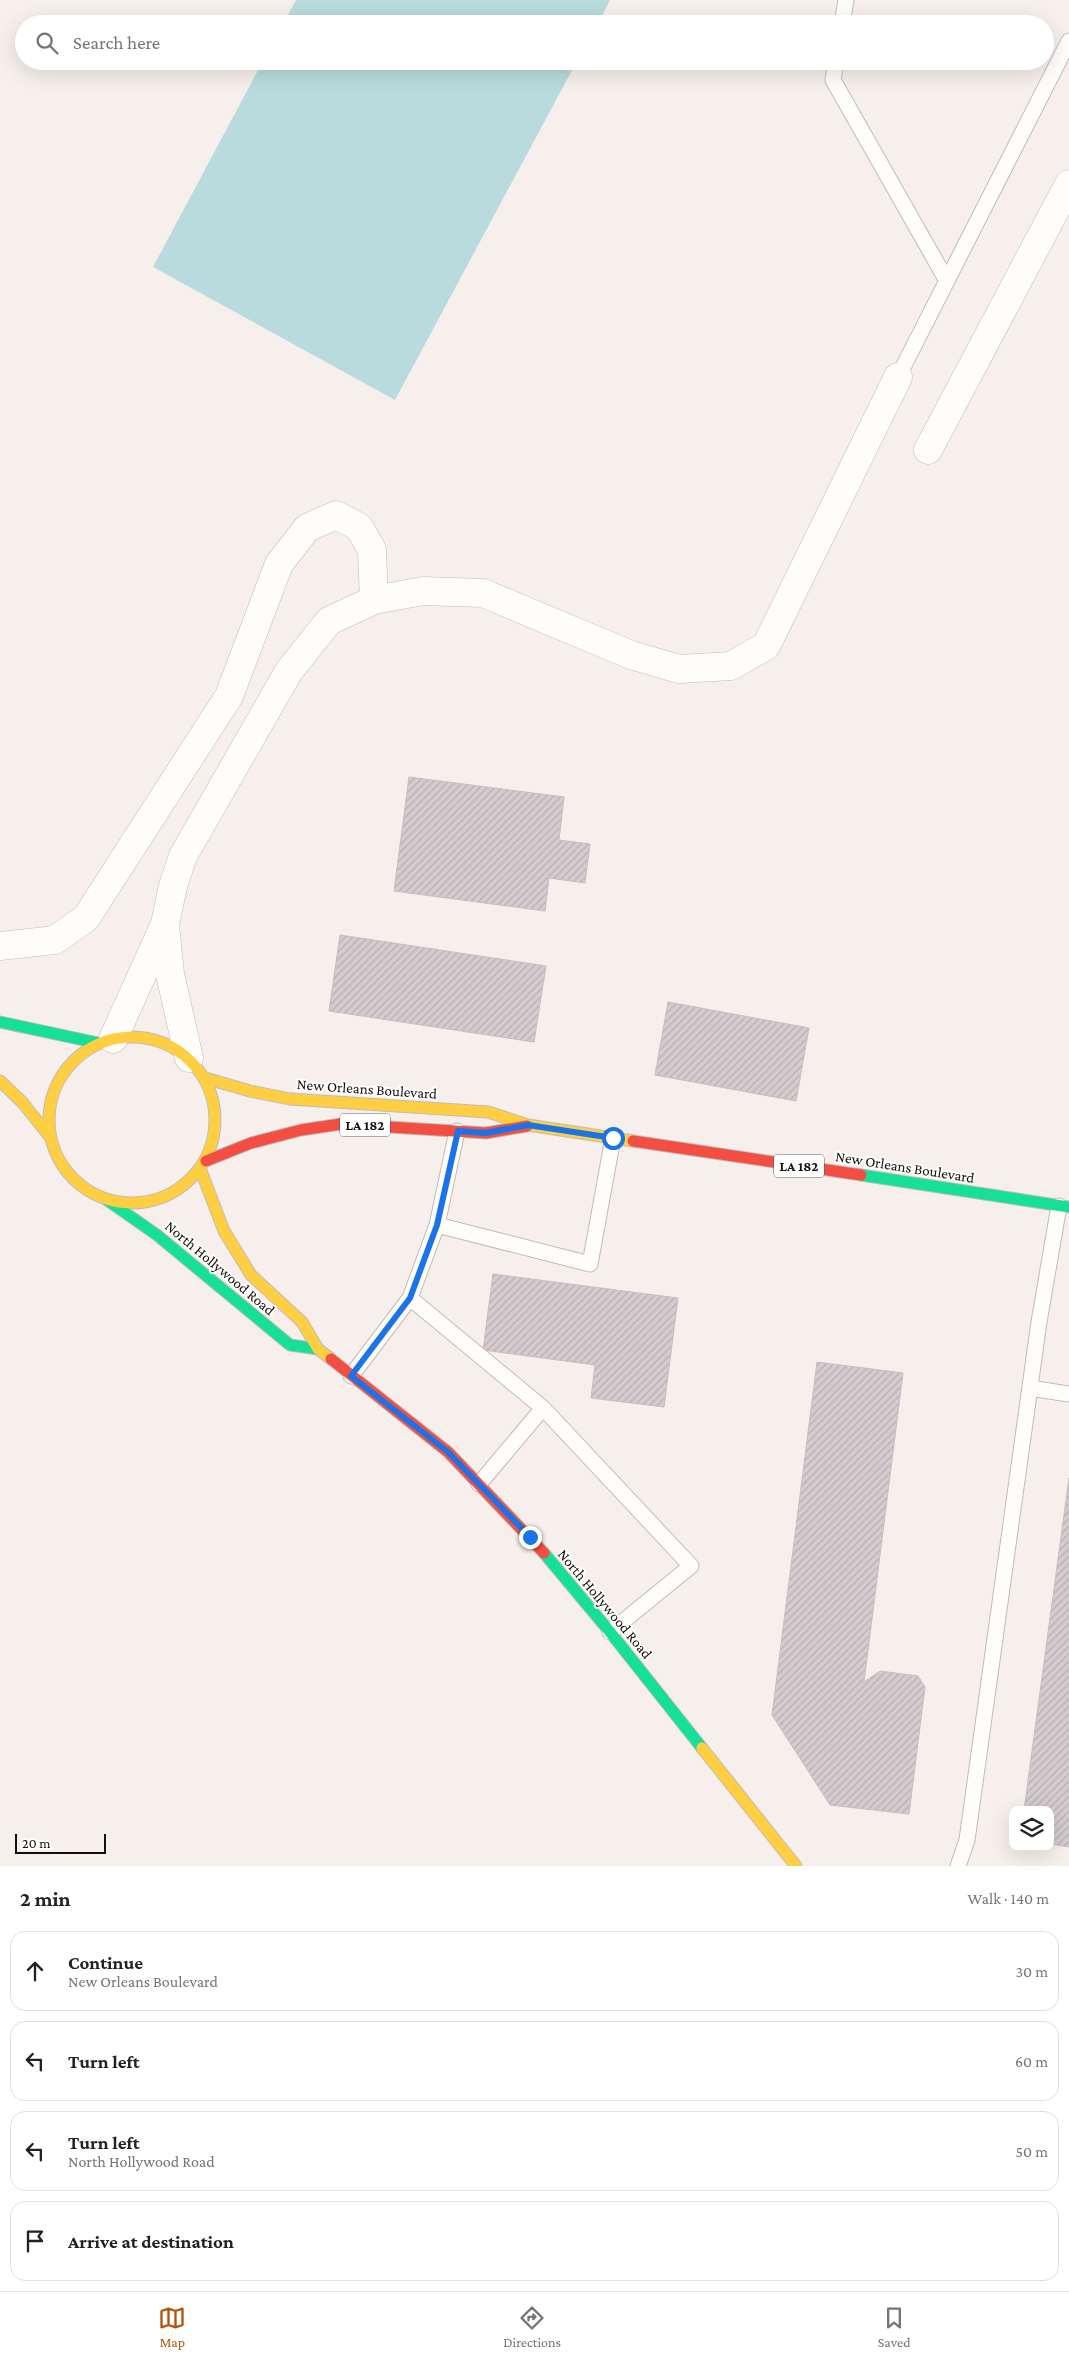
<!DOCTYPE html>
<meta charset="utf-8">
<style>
body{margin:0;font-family:"Crimson Pro",serif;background:#f6f6f6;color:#202124}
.controls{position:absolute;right:15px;bottom:15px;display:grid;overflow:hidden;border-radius:10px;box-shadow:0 5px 20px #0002}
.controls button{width:45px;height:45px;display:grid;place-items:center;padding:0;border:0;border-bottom:1px solid #e0e0e0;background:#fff;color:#202124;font:25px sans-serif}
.scale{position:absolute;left:15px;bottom:12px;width:91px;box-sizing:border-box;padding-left:5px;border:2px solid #140e0c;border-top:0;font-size:14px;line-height:18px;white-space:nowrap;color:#140e0c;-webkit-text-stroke:4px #fff;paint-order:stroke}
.stop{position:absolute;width:15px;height:15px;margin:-11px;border:4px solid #1a73e8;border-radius:50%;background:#fff}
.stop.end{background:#1a73e8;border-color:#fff;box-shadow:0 1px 5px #0008}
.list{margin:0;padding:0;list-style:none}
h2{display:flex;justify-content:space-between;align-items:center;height:65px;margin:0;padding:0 20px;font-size:21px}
h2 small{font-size:16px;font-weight:400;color:#757577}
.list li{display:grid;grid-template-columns:32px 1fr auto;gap:15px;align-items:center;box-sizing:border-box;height:80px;margin:0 10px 10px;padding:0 10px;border:1px solid #e0e0e0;border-radius:15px}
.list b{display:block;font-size:19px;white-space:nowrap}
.list p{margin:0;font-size:16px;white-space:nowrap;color:#757577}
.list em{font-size:16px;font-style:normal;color:#757577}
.icon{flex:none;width:28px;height:28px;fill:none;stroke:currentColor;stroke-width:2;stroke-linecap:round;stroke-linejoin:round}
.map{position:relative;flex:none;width:1069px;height:1866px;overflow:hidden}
.search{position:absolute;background:#fff;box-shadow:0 5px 20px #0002;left:15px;right:15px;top:15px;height:55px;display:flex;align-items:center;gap:12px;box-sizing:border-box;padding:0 18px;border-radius:28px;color:#757577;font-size:19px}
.sheet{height:425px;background:#fff}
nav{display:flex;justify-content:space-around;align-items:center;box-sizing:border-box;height:70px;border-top:1px solid #e0e0e0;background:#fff;font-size:14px;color:#757577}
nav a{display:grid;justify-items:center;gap:2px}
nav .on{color:#b45309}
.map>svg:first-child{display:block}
</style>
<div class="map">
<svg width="1069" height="1866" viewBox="0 0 1069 1866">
<defs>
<pattern id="building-hatch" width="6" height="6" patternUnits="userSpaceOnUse" patternTransform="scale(1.25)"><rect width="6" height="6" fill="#d6ccd0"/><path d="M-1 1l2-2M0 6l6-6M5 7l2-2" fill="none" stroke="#b7aeb1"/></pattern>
</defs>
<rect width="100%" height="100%" fill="#f7efec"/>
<!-- water -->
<path fill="#b9dbdd" d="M296 0H610L598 24H283Z
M263 61H577L395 400 153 267Z"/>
<!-- building -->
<path fill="url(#building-hatch)" stroke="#c4bebf" d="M409 777 564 797 559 840 590 844 585 883 549 878 545 911 394 891Z
M340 935 546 966 534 1042 329 1011Z
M668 1002 809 1028 796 1101 655 1075Z
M493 1274 678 1298 664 1407 591 1398 595 1365 483 1350Z
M817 1362 903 1373 864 1682 880 1671 918 1676 925 1687 909 1814 830 1805 772 1715Z
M1069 1478V1847L1050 1844V1810H1024Z"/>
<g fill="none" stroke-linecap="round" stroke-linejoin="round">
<defs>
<path id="lane" d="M842 24 846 0
M836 61 833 80 947 281
M898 377 1069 41
M437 1225 457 1131
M410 1298 437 1225 590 1264 613 1138
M351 1376 410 1298 543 1408 691 1566 610 1632
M1030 1388 1069 1394
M479 1484 543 1408
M958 1866 967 1840 1039 1322 1059 1206"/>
<path id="street" d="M928 450 1069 184
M165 925 170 974 189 1058
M0 946 55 940 86 918 229 696 279 564 307 528 336 515 359 527 372 550 374 600
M113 1039 165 924 173 886 183 856 289 671 329 621 374 600 423 591 483 593 631 655 679 669 731 666 766 646 898 377"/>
<path id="fast" d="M0 1022 98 1043
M861 1175 1069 1207
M107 1200 157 1235 290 1345 318 1349
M544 1553 610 1632 702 1748"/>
<path id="slow" d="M49 1120a83 83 0 1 1 166 0a83 83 0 1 1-166 0Z
M205 1078 250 1091 290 1099 488 1112 528 1125 633 1141
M0 1081 22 1102 51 1138
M200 1168 224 1231 251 1275 302 1322 318 1349 331 1359
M702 1748 796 1866"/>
<path id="jam" d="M633 1141 861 1175
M206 1161 251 1143 301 1130 341 1124 486 1133 527 1126
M331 1359 448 1452 544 1553"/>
</defs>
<!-- lane casing -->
<use href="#lane" stroke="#c2bbb8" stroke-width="17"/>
<!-- street casing -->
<use href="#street" stroke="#c2bbb8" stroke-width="29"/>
<!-- fast casing -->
<use href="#fast" stroke="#c2bbb8" stroke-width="13"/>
<!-- slow casing -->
<use href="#slow" stroke="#c2bbb8" stroke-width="13"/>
<!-- jam casing -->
<use href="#jam" stroke="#c2bbb8" stroke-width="13"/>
<!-- lane -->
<use href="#lane" stroke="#fefdfc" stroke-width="15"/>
<!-- street -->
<use href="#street" stroke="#fefdfc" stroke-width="28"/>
<!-- fast -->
<use href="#fast" stroke="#16e098" stroke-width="11"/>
<!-- slow -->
<use href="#slow" stroke="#ffcf43" stroke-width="11"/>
<!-- jam -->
<use href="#jam" stroke="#f24e42" stroke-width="11"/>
</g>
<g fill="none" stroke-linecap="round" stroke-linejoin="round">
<!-- route -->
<path stroke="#1a73e8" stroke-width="6" d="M530 1537 448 1452 351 1376 410 1298 437 1225 458 1131 486 1133 528 1125 613 1138"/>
</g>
<g text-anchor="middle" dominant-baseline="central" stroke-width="4" stroke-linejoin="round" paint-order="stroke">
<!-- shield labels -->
<g fill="#fff" stroke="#5a5655" stroke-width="1">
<rect x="340" y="1113.5" width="50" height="23" rx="4"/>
<rect x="774" y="1154.5" width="50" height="23" rx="4"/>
</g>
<g font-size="14" font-weight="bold" fill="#140e0c">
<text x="365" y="1125">LA 182</text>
<text x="799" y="1166">LA 182</text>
</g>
<!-- street labels -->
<g font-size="15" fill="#140e0c" stroke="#fff">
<text transform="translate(367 1089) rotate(4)">New Orleans Boulevard</text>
<text transform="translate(905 1167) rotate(9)">New Orleans Boulevard</text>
<text transform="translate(220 1268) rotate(40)">North Hollywood Road</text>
<text transform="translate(605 1604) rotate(50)">North Hollywood Road</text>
</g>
</g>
</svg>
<div class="controls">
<button><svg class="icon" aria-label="layers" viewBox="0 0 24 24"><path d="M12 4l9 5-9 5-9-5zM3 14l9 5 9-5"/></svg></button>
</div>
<div class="scale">20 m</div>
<div class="stop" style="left:613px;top:1138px"></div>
<div class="stop end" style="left:530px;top:1537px"></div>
<div class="search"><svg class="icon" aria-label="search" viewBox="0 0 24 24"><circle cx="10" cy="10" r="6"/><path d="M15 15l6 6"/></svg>Search here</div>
</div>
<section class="sheet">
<h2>2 min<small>Walk · 140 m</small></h2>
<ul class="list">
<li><svg class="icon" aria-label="ahead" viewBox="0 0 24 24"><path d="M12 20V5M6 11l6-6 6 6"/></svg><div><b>Continue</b><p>New Orleans Boulevard</p></div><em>30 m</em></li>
<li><svg class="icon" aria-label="left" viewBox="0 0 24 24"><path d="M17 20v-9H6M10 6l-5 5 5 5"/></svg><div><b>Turn left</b></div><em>60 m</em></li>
<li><svg class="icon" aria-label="left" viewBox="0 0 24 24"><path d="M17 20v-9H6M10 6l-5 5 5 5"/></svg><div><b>Turn left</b><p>North Hollywood Road</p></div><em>50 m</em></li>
<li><svg class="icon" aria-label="arrive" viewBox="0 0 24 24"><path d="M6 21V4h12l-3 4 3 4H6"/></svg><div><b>Arrive at destination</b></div></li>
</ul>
</section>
<nav>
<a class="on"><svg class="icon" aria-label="map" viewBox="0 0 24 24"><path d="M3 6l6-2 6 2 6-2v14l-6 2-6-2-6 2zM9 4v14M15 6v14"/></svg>Map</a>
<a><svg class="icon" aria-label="directions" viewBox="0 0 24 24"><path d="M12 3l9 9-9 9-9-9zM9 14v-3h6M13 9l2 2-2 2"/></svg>Directions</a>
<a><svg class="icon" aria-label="saved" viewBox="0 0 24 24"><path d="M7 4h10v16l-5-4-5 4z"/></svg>Saved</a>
</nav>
